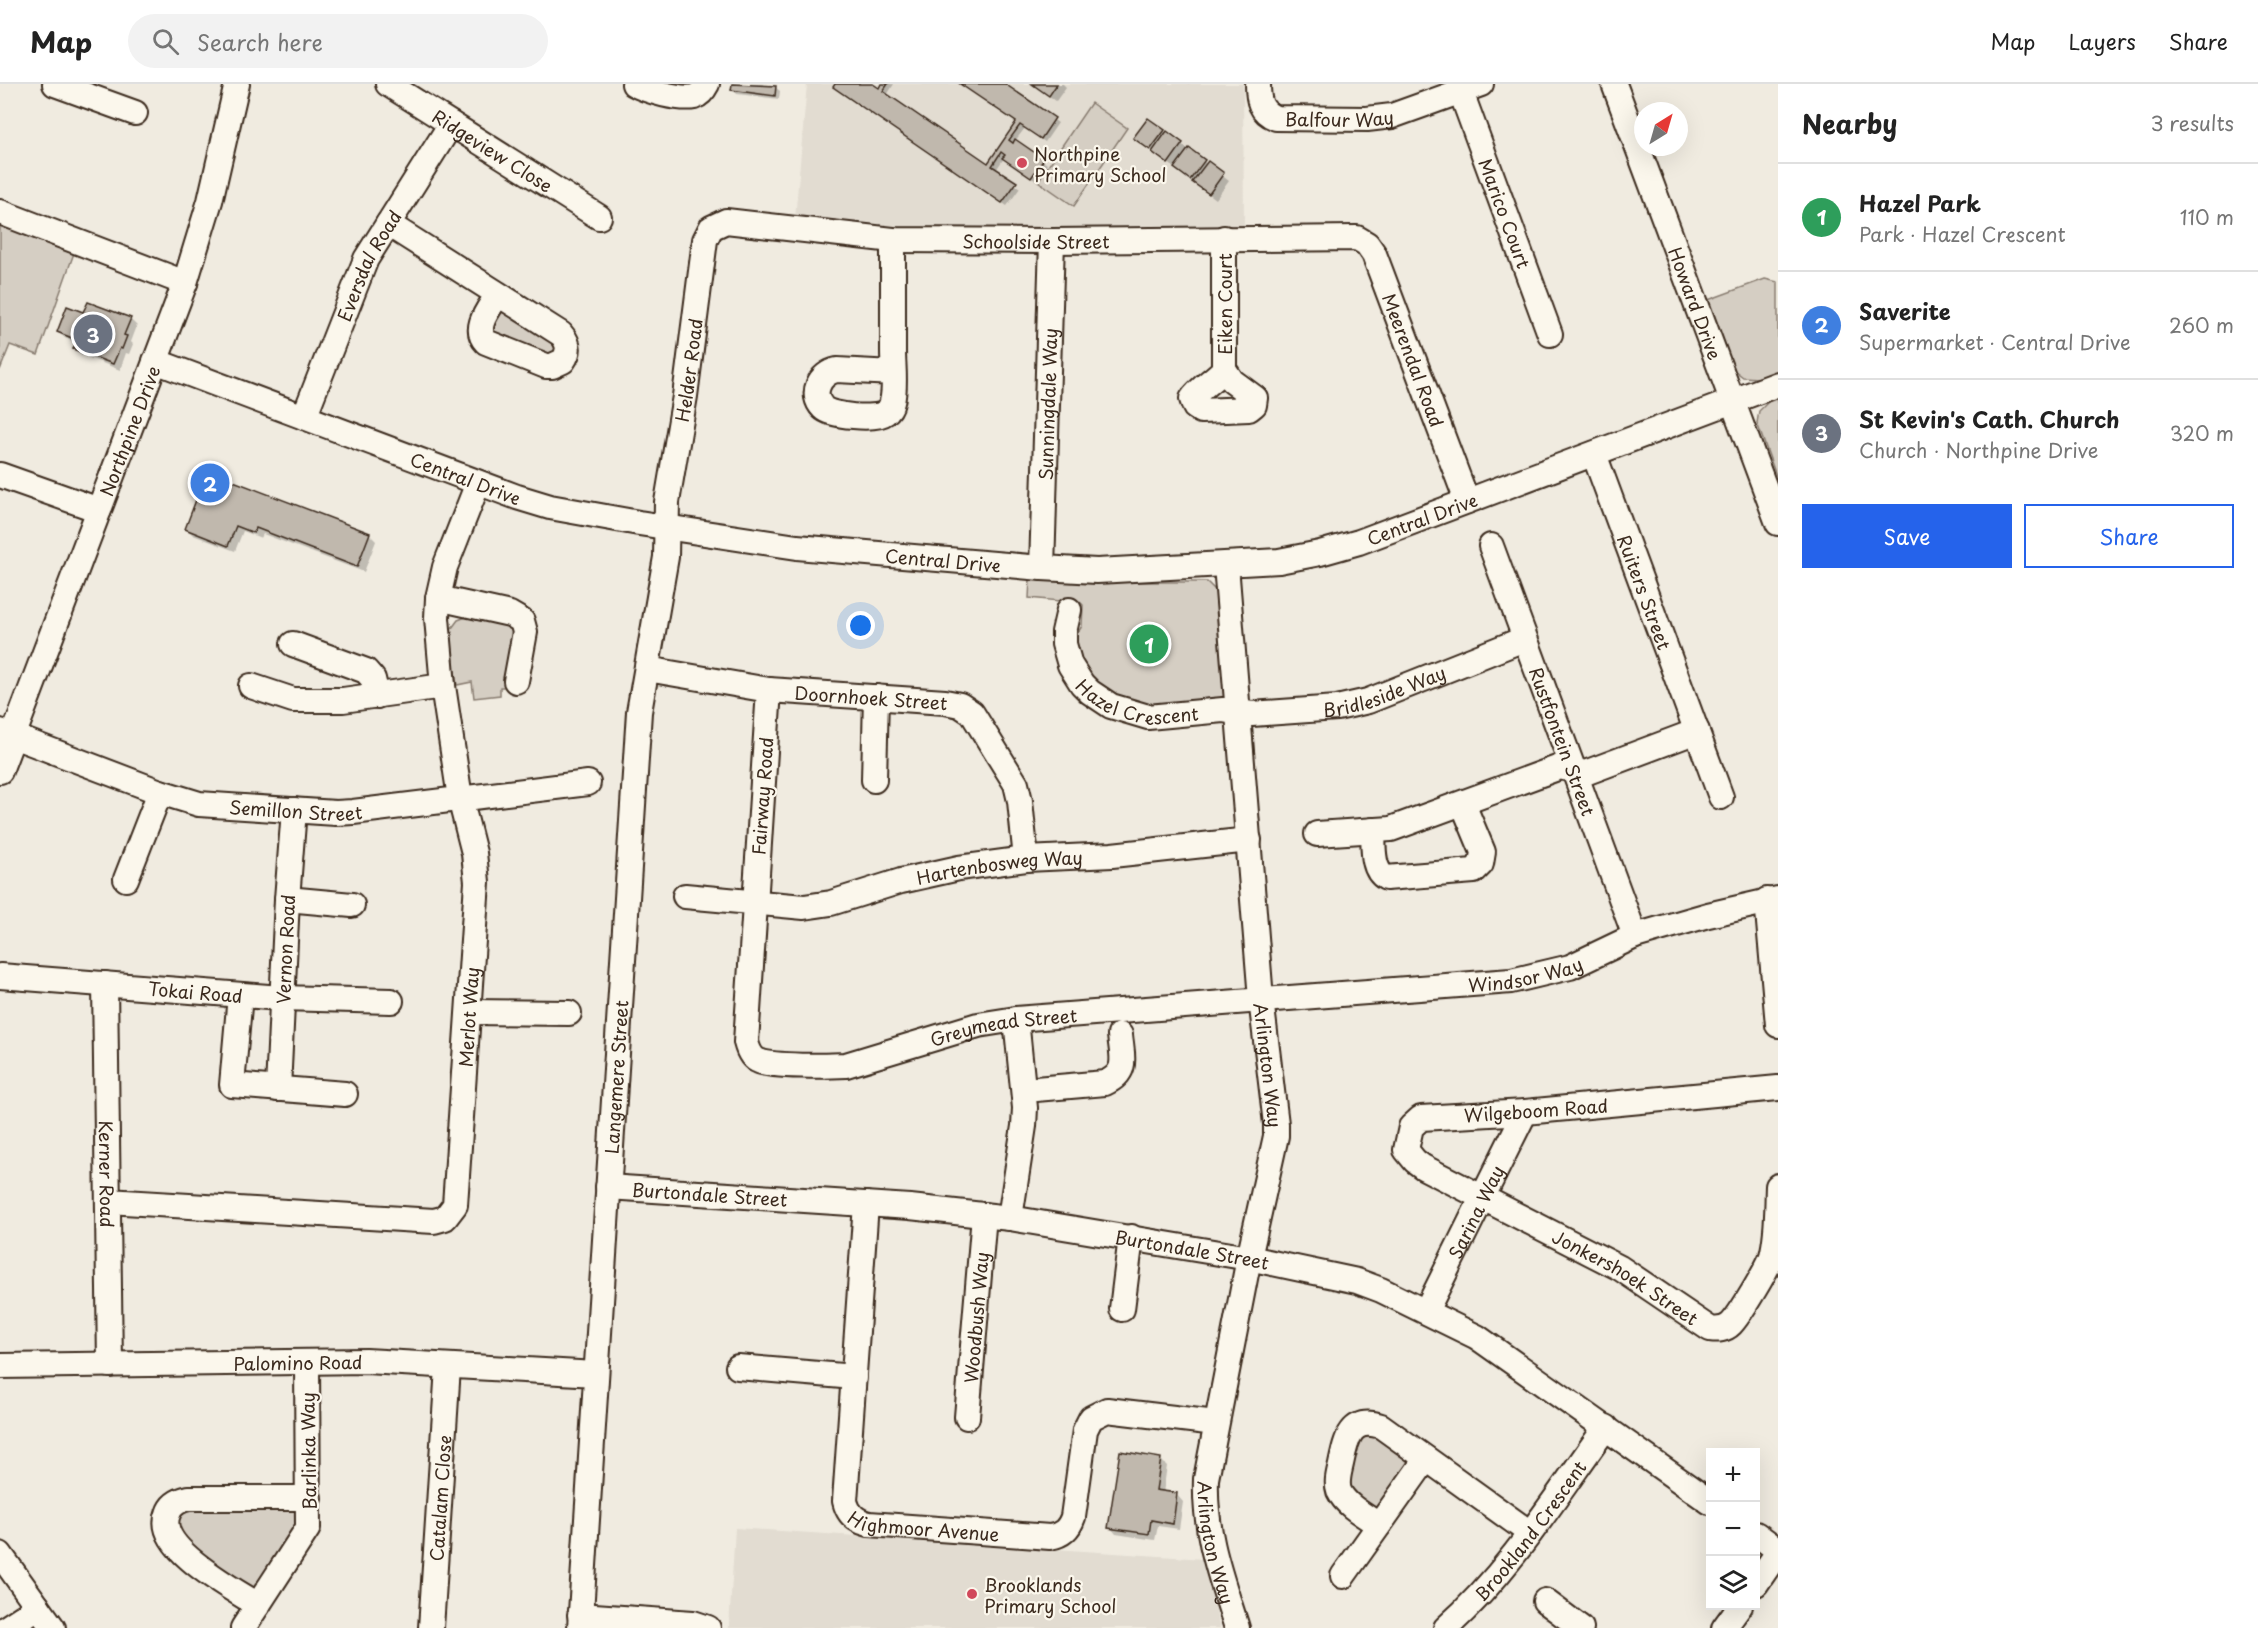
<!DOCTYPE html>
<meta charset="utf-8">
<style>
body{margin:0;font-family:"Playpen Sans",sans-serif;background:#f2f2f2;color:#222}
.controls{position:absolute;right:18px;bottom:18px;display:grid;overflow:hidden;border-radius:0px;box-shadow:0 6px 24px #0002}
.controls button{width:54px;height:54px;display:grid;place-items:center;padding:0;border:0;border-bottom:2px solid #e0e0e0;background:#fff;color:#222;font:30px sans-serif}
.compass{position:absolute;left:1634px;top:18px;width:54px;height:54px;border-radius:50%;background:#fff;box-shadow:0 6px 24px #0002;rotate:37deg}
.you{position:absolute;left:861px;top:542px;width:21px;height:21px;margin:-15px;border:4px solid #fff;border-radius:50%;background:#1a73e8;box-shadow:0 0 0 9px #1a73e833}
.badge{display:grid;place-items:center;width:39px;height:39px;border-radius:50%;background:#2563eb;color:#fff;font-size:20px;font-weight:700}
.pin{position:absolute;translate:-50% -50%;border:3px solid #fff;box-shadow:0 2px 6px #0006}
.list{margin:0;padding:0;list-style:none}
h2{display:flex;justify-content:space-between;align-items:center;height:78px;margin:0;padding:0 24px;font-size:26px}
h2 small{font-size:20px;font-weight:400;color:#767676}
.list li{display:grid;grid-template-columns:39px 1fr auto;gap:18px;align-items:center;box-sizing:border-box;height:108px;padding:0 24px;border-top:2px solid #e0e0e0}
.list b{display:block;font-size:22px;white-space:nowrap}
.list p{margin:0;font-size:20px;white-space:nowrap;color:#767676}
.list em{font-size:20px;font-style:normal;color:#767676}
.actions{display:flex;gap:12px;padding:18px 24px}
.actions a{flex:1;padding:14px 0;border:2px solid #2563eb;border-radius:0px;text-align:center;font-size:21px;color:#2563eb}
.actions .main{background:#2563eb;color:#fff}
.icon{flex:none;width:33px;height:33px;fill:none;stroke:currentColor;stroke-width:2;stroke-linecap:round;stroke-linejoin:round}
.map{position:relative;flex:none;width:1778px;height:1544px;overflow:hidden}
header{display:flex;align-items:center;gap:36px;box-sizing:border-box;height:84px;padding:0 30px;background:#fff;border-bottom:2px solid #e0e0e0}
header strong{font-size:28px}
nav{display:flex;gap:33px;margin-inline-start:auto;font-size:21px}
.search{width:420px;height:54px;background:#f2f2f2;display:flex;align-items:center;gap:15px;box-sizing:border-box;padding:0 21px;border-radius:33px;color:#767676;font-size:22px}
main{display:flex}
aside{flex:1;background:#fff}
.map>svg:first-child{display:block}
</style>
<header>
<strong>Map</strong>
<div class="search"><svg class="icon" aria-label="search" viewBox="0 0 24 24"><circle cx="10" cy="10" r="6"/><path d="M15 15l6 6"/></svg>Search here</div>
<nav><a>Map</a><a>Layers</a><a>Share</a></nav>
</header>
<main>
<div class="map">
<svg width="1778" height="1544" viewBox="0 0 1778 1544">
<rect width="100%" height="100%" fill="#f0ebe0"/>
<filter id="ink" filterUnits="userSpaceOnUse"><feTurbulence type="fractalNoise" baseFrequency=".0167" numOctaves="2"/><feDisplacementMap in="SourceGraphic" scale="12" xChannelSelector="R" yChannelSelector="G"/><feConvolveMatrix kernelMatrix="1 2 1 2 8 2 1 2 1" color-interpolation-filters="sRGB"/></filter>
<g filter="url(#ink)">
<!-- built -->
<path fill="#e2dcd1" d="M807 0H1243L1244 142 895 146 795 135Z
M735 1444 1204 1475 1220 1544H729Z"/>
<!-- green -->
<path fill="#d5cec3" stroke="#887c70" stroke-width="1.5" d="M1091 19 1127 44 1074 122 1038 97Z
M0 140 74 169 38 271 10 261 0 286Z
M1765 195 1778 198V291L1760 298 1758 294 1743 293 1734 286 1708 216Z
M505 225 557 255V274L494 254 490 236 499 227Z
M1778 311V397L1757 339 1759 327 1769 317 1766 314Z
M1030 495 1108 498H1207L1215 506 1218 514 1225 613 1221 618 1135 625 1089 598 1072 558 1082 542 1083 521 1081 519 1029 514Z
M466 533 516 544 506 603H500V611L474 614 472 598 457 601 449 548 458 536Z
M1373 1347 1409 1377 1410 1383 1377 1426 1348 1410 1351 1360Z
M181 1424H294L298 1428 301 1438 256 1503 251 1504 189 1466 174 1434Z"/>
<!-- shadow -->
<path fill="#0003" d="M733 0H763V2L775 3 780 7 779 15 737 10 733 6Z
M837 0H870L879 6 883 0H894L887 11 988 81 1017 39 960 0H1003L1058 39 1045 58 1025 44 1015 57 1047 80 1036 97 1004 74 996 86 1020 104 1007 122 839 7 835 3Z
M1033 0H1063L1066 3 1056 17Z
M1164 47 1229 97 1216 115 1135 54Z
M84 230 130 235 137 242 131 258 133 260 129 270 126 269 120 286 82 271 75 265 77 259 65 254 58 248Z
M208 389 369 450 376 457 364 488 263 450 261 454 243 447 235 467 193 451 187 445Z
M1160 1375 1167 1382 1163 1409 1177 1411 1183 1418 1179 1445 1158 1442 1155 1456 1116 1450 1110 1443Z"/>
<!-- building -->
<path fill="#c0b8ad" stroke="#3b2a1e" stroke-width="1.5" d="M732 0 776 2 775 12 731 6Z
M835 0H873L879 4 881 0H888L883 7 988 79 1016 38 960 0H1005L1055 34 1041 55 1020 41 1009 56 1013 59 1015 55 1044 75 1031 94 1002 74 1005 71 1001 68 992 82 1017 98 1002 119 833 3Z
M1032 0H1057L1049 12Z
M1148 34 1165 46 1150 66 1133 54Z
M1167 47 1183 59 1168 80 1152 68Z
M1189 64 1205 76 1190 96 1174 84Z
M1208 77 1224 89 1209 110 1192 98Z
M88 218 131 234 124 251 127 252 122 265 120 264 113 280 73 265 77 256 57 248 67 222 83 228Z
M207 387 370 449 357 483 256 444 254 449 236 442 228 462 185 445Z
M1120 1367 1161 1374 1156 1406 1177 1409 1173 1440 1151 1436 1149 1450 1108 1444Z"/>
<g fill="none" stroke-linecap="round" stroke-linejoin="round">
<defs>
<g id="minor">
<path d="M55 0 135 29"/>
<path id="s1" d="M388 0 599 133"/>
<path d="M634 0C646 7 680 16 694 13 700 11 704 6 707 0"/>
<path id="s2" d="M1258 0C1258 16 1260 28 1276 34L1367 35 1392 32 1481 0"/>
<path id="s3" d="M1614 0 1778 439"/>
<path id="s4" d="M1461 8 1550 250"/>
<path d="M0 128 185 199"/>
<path d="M388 140 561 250C569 259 570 267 563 277L552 282H546L486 258C472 243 490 224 498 210"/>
<path id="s5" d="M155 277 517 413 550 423 639 439 797 463 1042 484 1097 487 1279 477 1320 469 1359 458 1778 300"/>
<path d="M1224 285C1215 295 1198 305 1192 315L1195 323 1201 327 1249 325 1254 321 1255 314 1232 297 1224 285V154"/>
<path d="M893 289 837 286C820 289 809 310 823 324 831 332 876 336 885 329 889 326 891 323 892 318 896 302 893 283 893 267 893 230 893 193 893 156"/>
<path id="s6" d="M304 333 366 175 451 40"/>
<path id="s7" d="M1594 370 1721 713"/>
<path d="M0 391 99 426"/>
<path id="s8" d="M1491 462 1635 852"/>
<path id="s9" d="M1226 481 1261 915 1276 1040V1052L1249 1174 1206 1395C1204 1450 1221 1493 1237 1544"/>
<path id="s10" d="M1042 484 1052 157"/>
<path d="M438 514 510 530 522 537 525 548 516 597"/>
<path id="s11" d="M1069 526 1064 548V560L1070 581 1082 600 1090 608 1111 622 1148 633 1223 626 1252 630 1337 624 1368 617 1524 555"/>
<path d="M293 560 366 587 373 595 377 612"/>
<path id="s12" d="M647 585 769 606 945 618 960 621 972 629 1016 700 1020 717 1026 775"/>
<path d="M251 602 293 616H343L443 602"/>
<path id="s13" d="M769 606 746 958C748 966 751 974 759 977 772 983 830 982 846 981L978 941 1016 935 1511 897 1570 883 1635 852 1708 831 1778 815"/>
<path id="s14" d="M0 647 160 708 199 720 336 729 353 728 588 699"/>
<path id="s15" d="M0 687 185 199 210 117 237 0"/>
<path d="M874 696 876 613"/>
<path d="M1373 746C1374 761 1371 786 1386 794L1474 787 1481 780 1483 768 1463 720"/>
<path d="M1317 750 1391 745 1560 683 1585 689 1697 647"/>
<path d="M126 795 160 708"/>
<path id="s16" d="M685 812 804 823 831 819 901 797 959 784 1026 775 1112 771 1249 756"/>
<path d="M287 815 352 821"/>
<path d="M1767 816 1778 941"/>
<path id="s17" d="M0 892 281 914 391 917"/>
<path id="s18" d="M105 900 110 1281"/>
<path d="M240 911 232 1001 345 1010"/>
<path d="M469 928 569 929"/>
<path id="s19" d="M1778 1004 1525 1028 1421 1034 1411 1043 1406 1066 1415 1077 1423 1083 1620 1184 1710 1245C1718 1246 1725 1246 1731 1240 1740 1231 1768 1184 1772 1172 1778 1149 1777 1125 1778 1102"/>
<path id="s20" d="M278 1005 287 815 294 726"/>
<path d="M1024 1006 1105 999C1129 988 1122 973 1120 951"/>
<path id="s21" d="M608 1103 910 1123 1010 1134 1249 1174 1357 1197 1381 1206 1477 1253 1710 1418"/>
<path id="s22" d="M108 1117 434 1137 445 1134 455 1121 477 798 474 769 460 714 443 602 437 534 438 514 445 483 478 399"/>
<path id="s23" d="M866 1120 845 1417C848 1430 856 1437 869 1440L1050 1453C1062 1451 1069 1445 1073 1433L1085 1346 1091 1334 1107 1326 1216 1339"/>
<path d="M1010 1134 1024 1042 1025 1024 1016 935"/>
<path d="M1122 1225 1131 1153"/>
<path id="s24" d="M1426 1227 1525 1028"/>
<path id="s25" d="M0 1282 366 1277 596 1290"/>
<path d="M738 1283 854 1293"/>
<path id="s26" d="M967 1333 984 1131"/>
<path d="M1379 1441C1366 1432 1346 1422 1339 1407 1336 1398 1339 1389 1341 1380 1346 1356 1350 1332 1381 1342L1530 1449"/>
<path d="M1756 1450 1778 1466"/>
<path d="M0 1470 53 1544"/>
<path d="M1343 1492 1426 1375"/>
<path d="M1756 1500 1778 1468"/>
<path d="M1545 1517 1581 1544"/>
<path d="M258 1521C235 1506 154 1464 168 1430 171 1420 179 1416 189 1414H309"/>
<path d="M580 1531 693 1539 708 1544"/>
<path d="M6 1544 38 1523"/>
<path d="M243 1544 308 1444 307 1279"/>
<path id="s27" d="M431 1544 448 1283"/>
<path id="s28" d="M580 1544 639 628 666 473 667 418 685 312 705 156 711 144 726 137 893 156 1052 157 1357 154 1367 160 1374 170 1467 417"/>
<path id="s29" d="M1446 1544C1510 1487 1556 1412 1606 1343"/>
<path d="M1724 1544 1740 1522"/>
</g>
</defs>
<!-- minor casing -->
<use href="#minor" stroke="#3b2a1e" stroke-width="28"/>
<!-- minor -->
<use href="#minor" stroke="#fbf7ec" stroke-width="24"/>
</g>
</g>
<!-- markers -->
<g fill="#d1495b" stroke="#fbf7ec" stroke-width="2">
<circle cx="1022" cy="79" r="6"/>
<circle cx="972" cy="1510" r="6"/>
</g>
<g text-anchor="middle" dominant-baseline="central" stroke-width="4.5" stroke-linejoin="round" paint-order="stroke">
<!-- street labels -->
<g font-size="18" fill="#3b2a1e" stroke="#fbf7ec">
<text stroke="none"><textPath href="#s2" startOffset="105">Balfour Way</textPath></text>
<text stroke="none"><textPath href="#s1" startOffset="124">Ridgeview Close</textPath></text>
<text stroke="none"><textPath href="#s4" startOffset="129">Marico Court</textPath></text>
<text stroke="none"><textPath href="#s28" startOffset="1736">Schoolside Street</textPath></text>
<text stroke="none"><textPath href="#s6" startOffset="165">Eversdal Road</textPath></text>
<text stroke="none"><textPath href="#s3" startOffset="234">Howard Drive</textPath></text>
<text transform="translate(1224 220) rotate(-90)">Eiken Court</text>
<text stroke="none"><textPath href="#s28" startOffset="2194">Meerendal Road</textPath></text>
<text stroke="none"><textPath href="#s28" startOffset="1264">Helder Road</textPath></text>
<text stroke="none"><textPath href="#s10" startOffset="164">Sunningdale Way</textPath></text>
<text stroke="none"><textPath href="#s15" startOffset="364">Northpine Drive</textPath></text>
<text stroke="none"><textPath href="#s5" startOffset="332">Central Drive</textPath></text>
<text stroke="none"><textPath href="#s5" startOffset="1304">Central Drive</textPath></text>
<text stroke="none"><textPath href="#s5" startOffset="818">Central Drive</textPath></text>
<text stroke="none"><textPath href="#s7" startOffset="147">Ruiters Street</textPath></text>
<text stroke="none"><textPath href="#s11" startOffset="394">Bridleside Way</textPath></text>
<text stroke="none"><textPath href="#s11" startOffset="140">Hazel Crescent</textPath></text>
<text stroke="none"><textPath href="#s12" startOffset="226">Doornhoek Street</textPath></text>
<text stroke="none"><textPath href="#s8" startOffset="208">Rustfontein Street</textPath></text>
<text transform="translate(762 712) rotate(-86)">Fairway Road</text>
<text stroke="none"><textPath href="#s14" startOffset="309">Semillon Street</textPath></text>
<text stroke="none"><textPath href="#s16" startOffset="320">Hartenbosweg Way</textPath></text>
<text stroke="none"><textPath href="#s20" startOffset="140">Vernon Road</textPath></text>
<text stroke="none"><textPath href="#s13" startOffset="1152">Windsor Way</textPath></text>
<text stroke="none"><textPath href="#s17" startOffset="196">Tokai Road</textPath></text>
<text stroke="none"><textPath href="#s22" startOffset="543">Merlot Way</textPath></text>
<text stroke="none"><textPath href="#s13" startOffset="627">Greymead Street</textPath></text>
<text stroke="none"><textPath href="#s9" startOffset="502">Arlington Way</textPath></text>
<text stroke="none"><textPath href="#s28" startOffset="552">Langemere Street</textPath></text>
<text transform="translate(1536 1026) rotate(-4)">Wilgeboom Road</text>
<text stroke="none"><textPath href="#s18" startOffset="190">Kerner Road</textPath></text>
<text stroke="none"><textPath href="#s21" startOffset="102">Burtondale Street</textPath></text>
<text stroke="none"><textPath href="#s24" startOffset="111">Sarina Way</textPath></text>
<text stroke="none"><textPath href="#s21" startOffset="588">Burtondale Street</textPath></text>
<text stroke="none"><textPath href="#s19" startOffset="650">Jonkershoek Street</textPath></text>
<text stroke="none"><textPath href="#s26" startOffset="100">Woodbush Way</textPath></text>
<text stroke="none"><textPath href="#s25" startOffset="298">Palomino Road</textPath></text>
<text transform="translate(308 1367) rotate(-91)">Barlinka Way</text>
<text stroke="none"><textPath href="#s27" startOffset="130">Catalam Close</textPath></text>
<text stroke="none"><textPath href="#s23" startOffset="388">Highmoor Avenue</textPath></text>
<text stroke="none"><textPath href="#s29" startOffset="129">Brookland Crescent</textPath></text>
<text stroke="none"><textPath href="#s9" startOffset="988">Arlington Way</textPath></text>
</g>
<!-- poi labels -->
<g font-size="18" fill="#3b2a1e" stroke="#fbf7ec" text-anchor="start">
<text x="1034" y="69">Northpine<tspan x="1034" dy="21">Primary School</tspan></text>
<text x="984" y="1500">Brooklands<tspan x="984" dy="21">Primary School</tspan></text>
</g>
</g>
</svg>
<div class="controls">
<button>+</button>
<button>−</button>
<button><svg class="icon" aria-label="layers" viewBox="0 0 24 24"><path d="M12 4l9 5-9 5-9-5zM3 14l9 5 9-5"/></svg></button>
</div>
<svg class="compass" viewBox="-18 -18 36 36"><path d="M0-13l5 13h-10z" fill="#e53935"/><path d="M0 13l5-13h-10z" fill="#767676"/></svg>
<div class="you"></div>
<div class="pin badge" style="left:1149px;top:560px;background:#2e9e5b">1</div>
<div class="pin badge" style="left:210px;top:399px;background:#3f7fe0">2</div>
<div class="pin badge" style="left:93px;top:250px;background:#6b7280">3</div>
</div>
<aside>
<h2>Nearby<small>3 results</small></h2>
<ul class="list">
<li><span class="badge" style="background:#2e9e5b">1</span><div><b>Hazel Park</b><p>Park · Hazel Crescent</p></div><em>110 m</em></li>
<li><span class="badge" style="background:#3f7fe0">2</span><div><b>Saverite</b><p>Supermarket · Central Drive</p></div><em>260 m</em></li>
<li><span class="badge" style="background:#6b7280">3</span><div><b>St Kevin's Cath. Church</b><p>Church · Northpine Drive</p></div><em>320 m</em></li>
</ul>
<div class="actions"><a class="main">Save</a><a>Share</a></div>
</aside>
</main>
